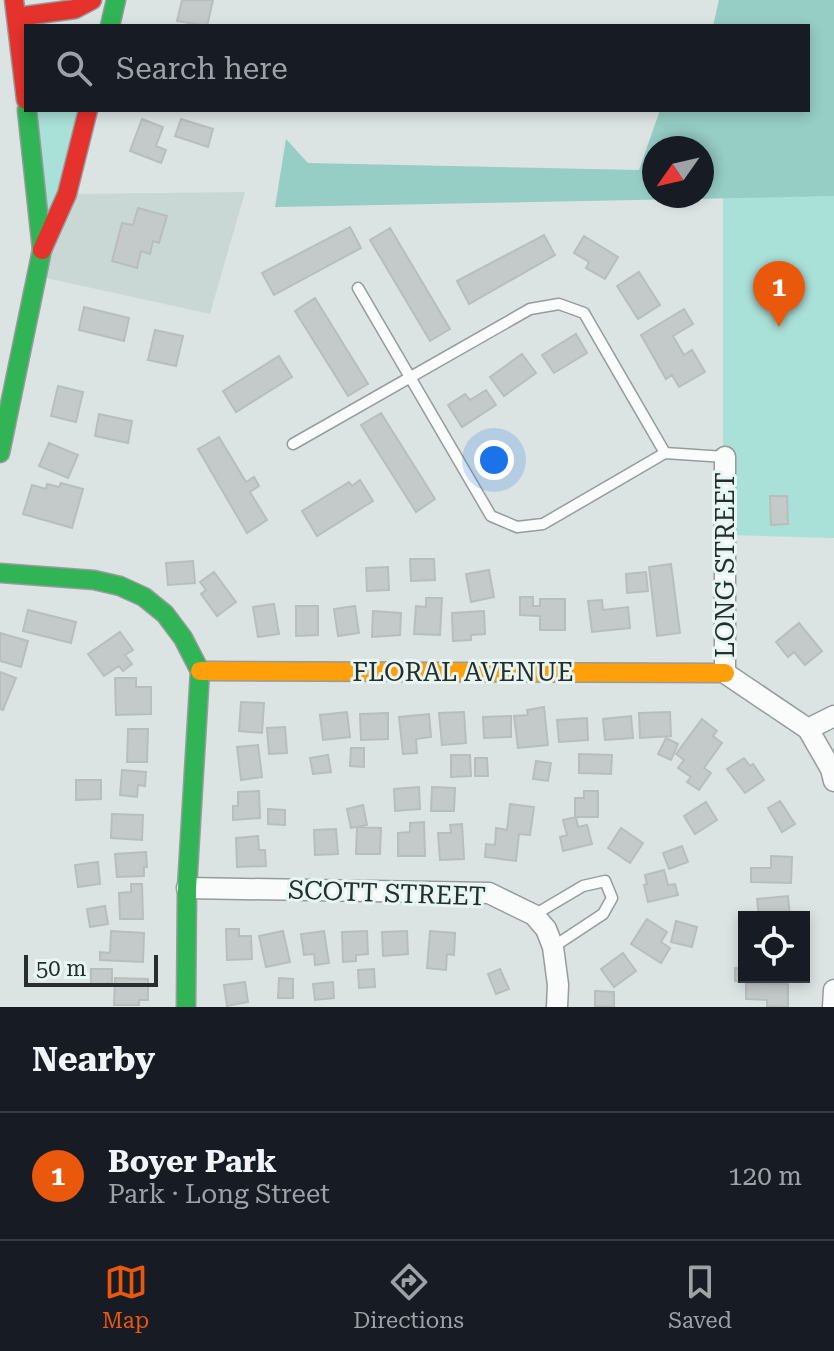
<!DOCTYPE html>
<meta charset="utf-8">
<style>
body{margin:0;font-family:"Roboto Serif",serif;background:#20242c;color:#f1f3f6}
.controls{position:absolute;right:24px;bottom:24px;display:grid;overflow:hidden;border-radius:0px;box-shadow:0 4px 12px #0003}
.controls button{width:72px;height:72px;display:grid;place-items:center;padding:0;border:0;border-bottom:2px solid #363941;background:#171b24;color:#f1f3f6;font:40px sans-serif}
.compass{position:absolute;left:642px;top:136px;width:72px;height:72px;border-radius:50%;background:#171b24;box-shadow:0 4px 12px #0003;rotate:236deg}
.scale{position:absolute;left:24px;bottom:20px;width:134px;box-sizing:border-box;padding-left:8px;border:4px solid #292e2d;border-top:0;font-size:22px;line-height:28px;white-space:nowrap;color:#292e2d;-webkit-text-stroke:6px #e6f6f3;paint-order:stroke}
.you{position:absolute;left:494px;top:460px;width:28px;height:28px;margin:-20px;border:6px solid #fff;border-radius:50%;background:#1a73e8;box-shadow:0 0 0 12px #1a73e833}
.badge{display:grid;place-items:center;width:52px;height:52px;border-radius:50%;background:#ea580c;color:#fff;font-size:26px;font-weight:700}
.pin{position:absolute;translate:-50% -66px;filter:drop-shadow(0 2px 4px #0008)}
.pin::after{content:'';position:absolute;top:42px;width:28px;height:24px;background:inherit;clip-path:polygon(0 0,100% 0,50% 100%)}
.list{margin:0;padding:0;list-style:none}
h2{display:flex;justify-content:space-between;align-items:center;height:104px;margin:0;padding:0 32px;font-size:34px}
h2 small{font-size:26px;font-weight:400;color:#9ea1a6}
.list li{display:grid;grid-template-columns:52px 1fr auto;gap:24px;align-items:center;box-sizing:border-box;height:128px;padding:0 32px;border-top:2px solid #363941}
.list b{display:block;font-size:30px;white-space:nowrap}
.list p{margin:0;font-size:26px;white-space:nowrap;color:#9ea1a6}
.list em{font-size:26px;font-style:normal;color:#9ea1a6}
.icon{flex:none;width:44px;height:44px;fill:none;stroke:currentColor;stroke-width:2;stroke-linecap:round;stroke-linejoin:round}
.map{position:relative;flex:none;width:834px;height:1007px;overflow:hidden}
.search{position:absolute;background:#171b24;box-shadow:0 4px 12px #0003;left:24px;right:24px;top:24px;height:88px;display:flex;align-items:center;gap:20px;box-sizing:border-box;padding:0 28px;border-radius:0px;color:#9ea1a6;font-size:30px}
.sheet{height:232px;background:#171b24}
nav{display:flex;justify-content:space-around;align-items:center;box-sizing:border-box;height:112px;border-top:2px solid #363941;background:#171b24;font-size:22px;color:#9ea1a6}
nav a{display:grid;justify-items:center;gap:4px}
nav .on{color:#ea580c}
.map>svg:first-child{display:block}
</style>
<div class="map">
<svg width="834" height="1007" viewBox="0 0 834 1007">
<rect width="100%" height="100%" fill="#dce4e3"/>
<!-- built -->
<path fill="#c9d8d5" d="M245 192 210 314 37 276 67 194Z"/>
<!-- green -->
<path fill="#a9e0d8" d="M27 110H88L42 250Z
M723 196H834V538L723 535Z"/>
<!-- forest -->
<path fill="#96cdc5" fill-rule="evenodd" d="M719 0H834V196L275 207 286 139 308 163 639 170 660 110H808V26H713ZM654 148H702V196H654Z"/>
<!-- building -->
<path fill="#c4cac9" stroke="#b8bebc" stroke-width="2" d="M182 0H213L207 26 177 21Z
M142 119 163 127 156 146 166 150 161 163 130 151Z
M181 119 213 129 208 147 175 136Z
M138 208 167 216 159 243 153 241 150 254 141 251 137 268 112 261 122 223 133 225Z
M350 227 361 248 274 295 262 273Z
M390 228 450 329 430 341 370 240Z
M544 235 555 255 469 304 457 281Z
M584 236 618 257 605 279 586 268 589 262 574 253Z
M639 272 660 305 638 319 617 286Z
M315 298 368 384 348 396 295 311Z
M84 307 129 318 124 341 79 330Z
M684 309 693 324 673 336 684 355 692 350 705 372 679 387 672 375 666 379 641 335Z
M155 330 183 336 176 366 148 360Z
M576 334 587 353 554 373 542 355Z
M522 354 536 373 504 396 490 377Z
M279 356 292 377 236 412 223 391Z
M58 386 83 392 76 422 51 416Z
M486 390 496 405 462 427 448 405 465 394 470 400Z
M381 413 435 499 416 512 361 425Z
M99 414 132 421 128 443 95 436Z
M219 437 246 482 254 477 259 486 250 492 267 520 247 533 198 449Z
M49 443 78 455 68 478 39 466Z
M360 480 373 501 317 536 302 511 349 482 352 486Z
M61 483 83 489 72 528 23 514 32 485 46 489 47 484 59 487Z
M770 496H787L788 524 771 525Z
M410 559H434L435 580 411 581Z
M193 561 195 583 168 585 166 563Z
M671 564 680 633 657 636 649 567Z
M388 567 389 590 367 591 366 568Z
M489 570 494 597 471 602 466 574Z
M214 572 236 602 217 616 201 594 206 590 200 582Z
M646 572 648 591 627 593 626 574Z
M520 597H533V606H540V599H565V630H540V616L520 615Z
M426 598H442L440 635 414 634 416 606 426 607Z
M602 600 603 610 628 607 630 628 592 632 588 601Z
M274 604 279 634 258 637 253 607Z
M296 606H318V635L296 636Z
M355 606 359 633 338 636 334 609Z
M28 610 76 622 71 643 23 631Z
M373 611 401 613 400 635 372 637Z
M484 611 485 634 471 635V640L453 641 452 613Z
M799 623 822 651 805 665 794 652 788 657 776 642Z
M120 632 133 650 125 655 132 664 123 671 119 666 104 676 88 654Z
M0 633 28 641 21 667 0 661Z
M0 672 16 678 3 710 0 709Z
M115 678H136V687H151V714L116 715Z
M241 702 264 703 262 733 239 731Z
M544 707 548 745 518 748 514 716 528 715 527 710Z
M347 712 350 737 323 740 320 715Z
M464 712 466 743 442 745 439 713Z
M670 712 671 736 640 738 639 713Z
M388 713V739L361 740 360 714Z
M429 714 431 737 416 739 417 753 403 754 399 717Z
M511 716V737L484 738 483 717Z
M631 716 633 738 605 740 603 719Z
M587 718 588 740 559 742 557 720Z
M702 719 717 731 713 736 722 743 704 768 711 773 699 790 687 782 691 777 678 768 684 760 676 754Z
M285 727 287 753 269 754 267 728Z
M128 729H148L147 762H127Z
M666 738 678 744 671 760 658 754Z
M258 745 262 777 241 780 237 747Z
M351 748H364V767L350 766Z
M579 754 612 755 611 774 579 773Z
M328 755 331 772 313 774 310 758Z
M451 755H470L471 776 451 777Z
M475 758H487L488 776H475Z
M744 758 750 766 753 764 764 780 745 793 727 769Z
M536 761 551 763 548 781 533 779Z
M122 770 146 772 145 786 138 785 137 797 120 795Z
M76 780H101V799L76 800Z
M419 787 420 809 395 811 394 789Z
M432 787 455 788 454 811H431Z
M259 791 260 818 233 820V806H238V792Z
M584 791H598V817H575V798H584Z
M780 801 795 824 782 832 768 808Z
M706 802 717 820 695 834 684 816Z
M510 804 534 807 530 835 519 834 516 861 485 857 486 844 495 845 496 828 507 830Z
M363 805 367 825 351 828 347 809Z
M268 809 285 810V825L268 824Z
M112 814 143 815 142 840 111 838Z
M576 817 578 827 587 825 592 844 563 851 560 837 567 835 563 820Z
M424 822 425 856H398V833L410 832V823Z
M462 824 464 859 440 860 438 833H451L450 825Z
M357 827 381 828 380 854H356Z
M621 828 643 843 630 863 608 848Z
M336 829 338 854 315 855 314 830Z
M258 836 259 850H265L266 866 237 867 236 838Z
M682 846 688 862 669 869 663 853Z
M146 852 147 867H144V876L117 877 115 854Z
M771 856 792 857 791 883 751 882V868H771Z
M98 862 100 884 78 887 75 865Z
M664 870 668 885 675 884 678 895 648 902 644 885 647 884 645 875Z
M131 884H142L143 919H120L119 893 131 892Z
M788 896 790 917H759L757 899Z
M105 906 108 924 90 927 87 909Z
M647 919 667 932 661 942 670 948 661 963 631 944Z
M676 921 697 927 692 947 671 942Z
M226 929H239V936H251L252 959 227 960Z
M111 931 144 933 143 962 100 960V952L110 953Z
M283 931 290 962 266 967 259 936Z
M324 931 329 963 315 965 314 954 304 955 301 934Z
M367 931 368 954 356 955V961L343 962 342 932Z
M407 931 408 954 383 956 382 932Z
M430 931 455 933 454 955 447 954 446 970 427 968Z
M623 953 636 971 614 987 601 969Z
M735 968 744 969V977H754V982L735 981Z
M91 969H112V983L91 984Z
M374 969 375 987 359 988 358 970Z
M500 969 509 989 496 994 488 974Z
M115 978 148 979V1000H139V1005H114Z
M279 978 293 979V998H278Z
M245 982 248 1002 227 1006 224 985Z
M333 982 334 998 315 1000 313 984Z
M746 983 788 984V1007L767 1006V1000L746 999Z
M595 991 614 992V1007L595 1006Z"/>
<g fill="none" stroke-linecap="round" stroke-linejoin="round">
<defs>
<path id="lane" d="M358 288 491 516 517 527 543 524 665 453 725 457
M293 444 530 309 559 304 584 313 665 453
M534 915 583 886 605 881 612 898 603 914 553 947"/>
<path id="street" d="M725 457V673L808 729 831 769 834 781
M808 729 834 716
M187 888 489 893 534 915 546 929 553 947 558 985 557 1007
M833 1007 834 990"/>
<path id="fast" d="M110 26 116 0
M0 453 42 250 27 110
M0 573 94 580 120 586 144 597 165 614 183 638 200 671 187 888 186 1007"/>
<path id="slow" d="M200 671 725 673"/>
<path id="jam" d="M14 0 26 100
M17 17 75 9 92 0
M42 250 67 194 88 110"/>
</defs>
<!-- lane casing -->
<use href="#lane" stroke="#969c9c" stroke-width="13"/>
<!-- street casing -->
<use href="#street" stroke="#969c9c" stroke-width="23"/>
<!-- fast casing -->
<use href="#fast" stroke="#969c9c" stroke-width="21"/>
<!-- slow casing -->
<use href="#slow" stroke="#969c9c" stroke-width="21"/>
<!-- jam casing -->
<use href="#jam" stroke="#969c9c" stroke-width="21"/>
<!-- lane -->
<use href="#lane" stroke="#fafbfb" stroke-width="10"/>
<!-- street -->
<use href="#street" stroke="#fafbfb" stroke-width="20"/>
<!-- fast -->
<use href="#fast" stroke="#30b455" stroke-width="18"/>
<!-- slow -->
<use href="#slow" stroke="#ff9f0a" stroke-width="18"/>
<!-- jam -->
<use href="#jam" stroke="#e5322d" stroke-width="18"/>
</g>
<g text-anchor="middle" dominant-baseline="central" stroke-width="6" stroke-linejoin="round" paint-order="stroke">
<!-- street labels -->
<g font-size="26" fill="#292e2d" stroke="#e6f6f3">
<text transform="translate(725 565) rotate(-90)">LONG STREET</text>
<text x="463" y="672">FLORAL AVENUE</text>
<text transform="translate(387 893) rotate(2)">SCOTT STREET</text>
</g>
</g>
</svg>
<div class="controls">
<button><svg class="icon" aria-label="locate" viewBox="0 0 24 24"><circle cx="12" cy="12" r="6"/><path d="M12 2v4M12 18v4M2 12h4M18 12h4"/></svg></button>
</div>
<svg class="compass" viewBox="-18 -18 36 36"><path d="M0-13l5 13h-10z" fill="#e53935"/><path d="M0 13l5-13h-10z" fill="#9ea1a6"/></svg>
<div class="scale">50 m</div>
<div class="you"></div>
<div class="pin badge" style="left:779px;top:327px">1</div>
<div class="search"><svg class="icon" aria-label="search" viewBox="0 0 24 24"><circle cx="10" cy="10" r="6"/><path d="M15 15l6 6"/></svg>Search here</div>
</div>
<section class="sheet">
<h2>Nearby<small></small></h2>
<ul class="list">
<li><span class="badge">1</span><div><b>Boyer Park</b><p>Park · Long Street</p></div><em>120 m</em></li>
</ul>
</section>
<nav>
<a class="on"><svg class="icon" aria-label="map" viewBox="0 0 24 24"><path d="M3 6l6-2 6 2 6-2v14l-6 2-6-2-6 2zM9 4v14M15 6v14"/></svg>Map</a>
<a><svg class="icon" aria-label="directions" viewBox="0 0 24 24"><path d="M12 3l9 9-9 9-9-9zM9 14v-3h6M13 9l2 2-2 2"/></svg>Directions</a>
<a><svg class="icon" aria-label="saved" viewBox="0 0 24 24"><path d="M7 4h10v16l-5-4-5 4z"/></svg>Saved</a>
</nav>
